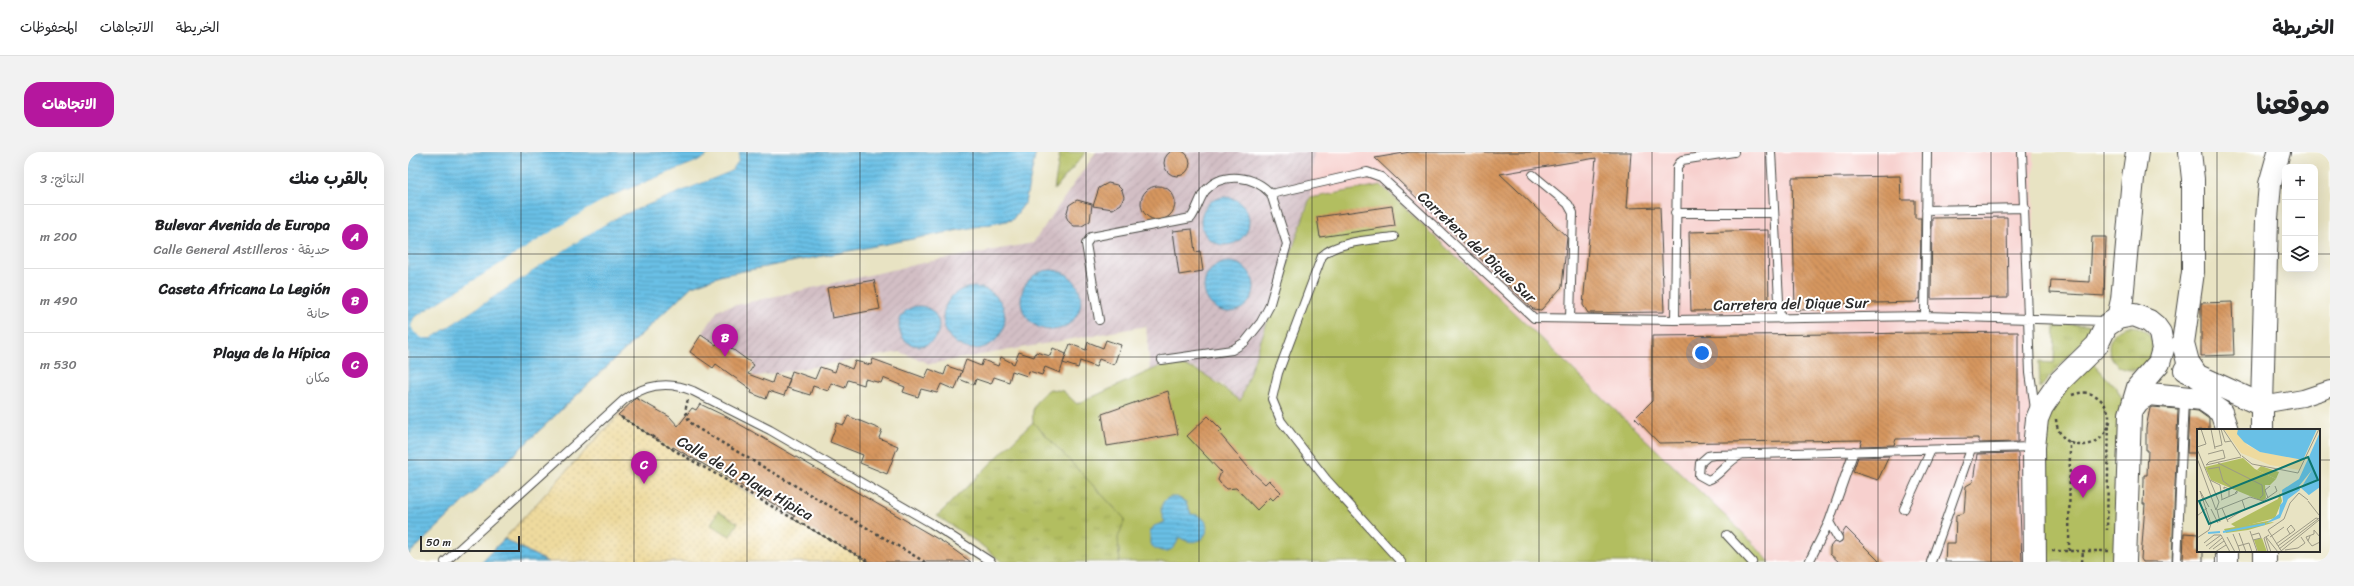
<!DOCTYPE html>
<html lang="ar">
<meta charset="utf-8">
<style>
body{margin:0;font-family:Sriracha,"Playpen Sans Arabic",sans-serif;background:#f2f2f2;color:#202124;direction:rtl}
.controls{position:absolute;right:12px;top:12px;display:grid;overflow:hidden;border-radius:8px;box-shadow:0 4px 16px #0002}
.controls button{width:36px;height:36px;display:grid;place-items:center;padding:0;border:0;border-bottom:1px solid #e0e0e0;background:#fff;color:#202124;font:20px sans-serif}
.scale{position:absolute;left:12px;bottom:10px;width:100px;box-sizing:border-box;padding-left:4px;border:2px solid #2b2b2b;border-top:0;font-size:11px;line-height:14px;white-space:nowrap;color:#2b2b2b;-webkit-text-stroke:3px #fff;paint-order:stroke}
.you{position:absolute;left:1294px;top:201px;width:14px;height:14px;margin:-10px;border:3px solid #fff;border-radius:50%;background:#1a73e8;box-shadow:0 0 0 6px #1a73e833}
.badge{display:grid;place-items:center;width:26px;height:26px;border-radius:50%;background:#b5179e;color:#fff;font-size:13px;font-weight:700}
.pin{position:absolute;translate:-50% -33px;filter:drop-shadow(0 1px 2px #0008)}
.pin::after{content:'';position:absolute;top:21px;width:14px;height:12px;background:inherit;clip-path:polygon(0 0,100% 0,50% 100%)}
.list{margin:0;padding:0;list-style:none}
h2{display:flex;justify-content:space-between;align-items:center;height:52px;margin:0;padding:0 16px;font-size:17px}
h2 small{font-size:13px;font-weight:400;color:#757577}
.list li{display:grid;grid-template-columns:26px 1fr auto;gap:12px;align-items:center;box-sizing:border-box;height:64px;padding:0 16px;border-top:1px solid #e0e0e0}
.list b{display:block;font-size:15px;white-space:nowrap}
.list p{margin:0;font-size:13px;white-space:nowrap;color:#757577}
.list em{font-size:13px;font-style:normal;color:#757577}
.icon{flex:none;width:22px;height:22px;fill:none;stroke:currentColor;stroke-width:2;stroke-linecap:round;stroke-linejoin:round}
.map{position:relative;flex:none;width:1922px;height:410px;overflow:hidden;direction:ltr;border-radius:16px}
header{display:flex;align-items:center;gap:24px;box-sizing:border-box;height:56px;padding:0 20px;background:#fff;border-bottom:1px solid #e0e0e0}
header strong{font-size:19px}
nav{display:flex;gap:22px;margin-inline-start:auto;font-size:14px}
.intro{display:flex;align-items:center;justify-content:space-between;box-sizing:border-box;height:96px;padding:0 24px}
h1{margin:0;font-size:28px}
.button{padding:10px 18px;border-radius:16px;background:#b5179e;color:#fff;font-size:14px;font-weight:700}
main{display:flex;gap:24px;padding:0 24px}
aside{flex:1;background:#fff;border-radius:16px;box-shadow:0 4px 16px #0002}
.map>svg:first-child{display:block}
</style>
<header>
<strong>الخريطة</strong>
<nav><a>الخريطة</a><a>الاتجاهات</a><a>المحفوظات</a></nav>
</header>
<div class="intro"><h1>موقعنا</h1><a class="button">الاتجاهات</a></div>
<main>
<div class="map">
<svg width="1922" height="410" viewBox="0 0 1922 410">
<defs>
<pattern id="industrial-furrows" width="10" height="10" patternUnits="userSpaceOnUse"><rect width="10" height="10" fill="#d2bec4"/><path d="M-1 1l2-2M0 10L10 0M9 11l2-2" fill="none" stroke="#b4a3a9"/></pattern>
<pattern id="grass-tufts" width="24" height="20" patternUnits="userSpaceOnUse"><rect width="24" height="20" fill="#b2be60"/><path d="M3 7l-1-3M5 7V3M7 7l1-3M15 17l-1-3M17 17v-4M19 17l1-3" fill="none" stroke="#99a354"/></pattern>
<pattern id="sand-dots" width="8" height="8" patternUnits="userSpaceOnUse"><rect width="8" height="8" fill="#eeda9e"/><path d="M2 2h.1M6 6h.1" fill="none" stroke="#cb8" stroke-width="1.8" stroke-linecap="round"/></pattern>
<pattern id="water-rules" width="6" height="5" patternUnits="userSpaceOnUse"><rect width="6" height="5" fill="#69c0e6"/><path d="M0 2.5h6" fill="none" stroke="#579cbb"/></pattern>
<pattern id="building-back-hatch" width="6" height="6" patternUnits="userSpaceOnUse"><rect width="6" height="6" fill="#d6965f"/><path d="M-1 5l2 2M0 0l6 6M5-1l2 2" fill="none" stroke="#ae7b4f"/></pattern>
</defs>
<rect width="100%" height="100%" fill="#fff"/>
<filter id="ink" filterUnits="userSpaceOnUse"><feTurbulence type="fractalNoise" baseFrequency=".025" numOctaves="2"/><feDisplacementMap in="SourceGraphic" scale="8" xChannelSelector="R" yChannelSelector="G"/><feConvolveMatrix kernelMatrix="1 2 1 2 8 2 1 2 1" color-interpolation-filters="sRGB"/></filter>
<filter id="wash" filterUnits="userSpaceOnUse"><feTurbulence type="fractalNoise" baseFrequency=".012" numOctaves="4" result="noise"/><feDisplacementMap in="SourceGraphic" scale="16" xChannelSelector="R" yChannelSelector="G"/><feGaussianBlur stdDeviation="0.9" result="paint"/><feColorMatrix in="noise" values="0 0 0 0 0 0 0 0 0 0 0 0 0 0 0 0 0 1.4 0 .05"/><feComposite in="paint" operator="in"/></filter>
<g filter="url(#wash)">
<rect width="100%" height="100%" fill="#e8e3c3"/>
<!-- built -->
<path fill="#f7d0ce" d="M906 0H1626L1623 410H1362L1334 380 974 33 902 46Z"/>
<!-- industrial -->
<path fill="url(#industrial-furrows)" d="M688 0H906L902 46 832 249 813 232 786 216 757 212 742 218 738 174 522 212 492 200 345 225 344 219 347 218 346 210 312 186 308 191 295 181 311 157 519 110 625 91Z"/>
<!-- grass -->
<path fill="url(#grass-tufts)" stroke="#6e7446" d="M652 0H678L646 38Z
M1647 172 1683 173V179L1632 236 1631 210 1646 211Z
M1701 196a22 22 0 1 1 44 0a22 22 0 1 1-44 0Z
M625 270 717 367 710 396 712 410H594L572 392 529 364Z"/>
<!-- sand -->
<path fill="url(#sand-dots)" stroke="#8c8264" d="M210 263 264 297 461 410H140L96 387Z"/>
<!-- garden -->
<path fill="#b2be60" stroke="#6e7446" d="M973 33 1334 380 1362 410H712L710 386 717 367 625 270C623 253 629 246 642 237L655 239 669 252 757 212C792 213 806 229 832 249L902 46Z
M1685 211 1709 237 1717 252 1711 410H1637L1636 272 1652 241Z
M310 359 330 371 322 384 303 373Z"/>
<!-- water -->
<path fill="url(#water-rules)" stroke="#4a7688" d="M0 0H304L293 8 201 45 6 166 4 174C7 183 13 186 23 186L186 78 211 64 323 19 330 9 331 0H628L617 51 604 68 315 123 284 134 0 403Z
M793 69a24 24 0 1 1 48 0a24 24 0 1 1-48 0Z
M796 135a25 25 0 1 1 50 0a25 25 0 1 1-50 0Z
M613 148a30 30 0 1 1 60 0a30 30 0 1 1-60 0Z
M535 166a31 31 0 1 1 62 0a31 31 0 1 1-62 0Z
M491 174a20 20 0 1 1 40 0a20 20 0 1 1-40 0Z
M762 345H769L778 350 783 362C812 364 798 403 771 385 767 401 754 404 742 392V380L746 374 757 370C752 361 750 350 762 345Z
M96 387 140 410H73Z"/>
<!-- pier -->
<path fill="#e8e3c3" d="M304 0H306L304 3 294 10 202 46 179 60 8 168 6 174 8 179 14 184H22L186 76 211 63 322 17 328 9 329 0H331L330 9 323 19 211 64 187 78 23 186H14L6 180 3 174 6 166 178 58 201 45 293 8Z"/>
<g id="blocks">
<!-- building -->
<path fill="url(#building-back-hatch)" d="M756 11a13 13 0 1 1 26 0a13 13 0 1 1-26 0Z
M1002 0H1223L1219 56 1252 55 1256 160 1180 161 1175 153 1188 6 1092 22 1159 85 1154 135 1133 158 1125 157 967 6Z
M1492 24 1493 48H1507V66H1513L1512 147H1509V150L1426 152V157L1387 158 1384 26Z
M700 31 709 33 714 38 716 45 713 52 705 57 685 54 691 36Z
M733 51a17 17 0 1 1 34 0a17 17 0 1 1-34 0Z
M669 48 684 52 682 69 674 74H666L661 70 658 64 661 53Z
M984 54 987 74 912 85 909 65Z
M1599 65 1600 146 1523 147 1524 66Z
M784 77 787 100 792 99 795 119 771 123 765 79Z
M1360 78 1361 158 1283 159 1281 80Z
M1684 85H1698L1696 144 1642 141 1643 128 1682 130Z
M466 128 472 157 424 166 419 136Z
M1824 150 1826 203 1793 204V151Z
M1610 180V290L1571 291V286L1488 287 1486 293 1452 294 1454 288 1251 291 1227 266 1244 249V184Z
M293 183 308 193 312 188 346 213 340 222 364 231 367 222 382 227 376 244 361 239 358 247 343 241 344 238 308 212 305 216 282 200Z
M698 188 713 193 706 213 691 207 688 215 672 209 670 216 655 211 662 192 678 198 680 190 695 196Z
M645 196 658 202 652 221 637 215 634 223 621 219 619 224 604 219 601 230 586 225 583 232 568 227 566 233 551 227 558 208 573 214 575 208 590 214 593 205 606 212 611 200 626 205 628 200 642 204Z
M465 207 517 226 521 217 536 223 539 214 554 219 547 238 533 232 529 241 513 237 510 245 495 240 497 235 475 226 473 231 457 227 456 233 440 228 437 236 423 231 420 239 405 234 402 243 379 236 384 219 407 227 412 215 427 220 430 211 444 217 447 209 463 213Z
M760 239 770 282 699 294 694 262Z
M228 246 262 265 270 274 284 256 288 258 292 252 319 265 535 390 563 410H461L385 367 387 364 265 295 264 297 210 263Z
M1744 255 1770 257 1764 410H1735L1733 407 1737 352H1735L1736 330V323H1739L1740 298H1738V276L1742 256Z
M1781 258 1790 259 1801 267V278H1790V301H1779Z
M440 264 474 278 471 286 490 294 479 322 452 311 455 303 422 290 429 271 436 273Z
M800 264 814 278 811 281 845 321 857 332 861 328 873 340 865 348 862 345 849 358 828 336 819 337 812 331 810 328 813 320 779 284Z
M1610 301 1614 410H1537L1538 391H1547L1548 363 1556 361 1558 334 1565 330 1569 302Z
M1481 304 1470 328 1445 320 1450 305Z
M1438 376 1472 410H1431L1422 402V395L1426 390 1430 391 1434 389V382Z
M1776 381 1790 382V399H1795V410H1775Z"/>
</g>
</g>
<g filter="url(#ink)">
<use href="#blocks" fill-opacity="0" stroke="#474742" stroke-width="1"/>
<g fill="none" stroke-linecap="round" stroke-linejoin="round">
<defs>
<path id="service" d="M1363 0 1372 167
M1614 0 1622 221 1627 257
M1125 23 1160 52 1165 61 1162 166
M1518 58 1617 56
M1267 61H1366
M986 85C965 88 928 89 914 104L870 221 864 247 873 269 918 327 993 410
M1517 164 1519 0
M691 168 678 92 683 85 783 66C789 58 791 47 797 39 815 18 847 24 863 42L959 20 973 25 1126 166 1267 168 1517 164 1698 169
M1267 168 1269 15 1274 8 1326 0
M754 208 824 198 837 190 853 170 861 155 879 92 863 42
M1333 303C1319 309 1311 325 1300 328L1291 323 1292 311 1300 304 1306 303 1626 295
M1496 357 1523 298
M1421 370 1430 386
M1319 383 1344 410
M37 410 217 247C238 232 262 229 285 239L362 278 523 371 583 410
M1401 410 1421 370 1446 299
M1523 410 1563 297
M1769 410 1776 247"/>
<path id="minor" d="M1854 253 1895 246 1922 237"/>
<path id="secondary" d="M1854 253 1859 67 1862 32 1871 0"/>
<path id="primary" d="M1782 0 1785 27V120L1775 191 1780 210 1790 225
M1710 166 1714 148 1725 26 1729 0
M1777 218 1854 253
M1854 253V278
M1723 259 1730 249 1741 242 1794 247 1813 260 1819 278
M1819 399V410
M1857 399V410
M1627 410 1626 295 1629 267 1634 255 1652 229 1689 193 1698 174 1710 166 1726 163 1741 169 1747 174 1752 181 1755 197 1751 211 1730 235 1722 262 1717 410"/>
</defs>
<!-- service casing -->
<use href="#service" stroke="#474742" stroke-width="10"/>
<!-- minor casing -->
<use href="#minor" stroke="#474742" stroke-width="18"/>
<!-- secondary casing -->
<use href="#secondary" stroke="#474742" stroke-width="24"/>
<!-- primary casing -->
<use href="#primary" stroke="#474742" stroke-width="24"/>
<!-- path -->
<path stroke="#474742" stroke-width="2.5" stroke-dasharray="3 3" stroke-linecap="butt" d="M1664 243C1682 236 1695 245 1701 262L1699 378
M280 248C275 260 279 269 289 276L517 410
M213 265 264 297 461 410
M1648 267C1650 301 1695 302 1702 269
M1644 399H1701
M1661 399 1662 290
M1674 410 1675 399"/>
<!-- service -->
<use href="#service" stroke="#fff" stroke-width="8"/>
<!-- minor -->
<use href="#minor" stroke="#fff" stroke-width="16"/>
<!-- secondary -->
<use href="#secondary" stroke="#fff" stroke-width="22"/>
<!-- primary -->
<use href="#primary" stroke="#fff" stroke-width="22"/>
</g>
</g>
<!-- grid -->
<path fill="none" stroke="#2b2b2b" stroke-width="1" stroke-opacity="0.55" d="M113 0V410M226 0V410M339 0V410M452 0V410M565 0V410M678 0V410M791 0V410M904 0V410M1018 0V410M1131 0V410M1244 0V410M1357 0V410M1470 0V410M1583 0V410M1696 0V410M1809 0V278M0 102H1877M1907 102H1922M0 205H1922M0 308H1790M1911 308H1922M1809 399V410"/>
<g text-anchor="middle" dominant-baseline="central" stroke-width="4" stroke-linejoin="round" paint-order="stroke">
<!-- street labels -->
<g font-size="15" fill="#2b2b2b" stroke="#fff">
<text transform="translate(1069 95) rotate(43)">Carretera del Dique Sur</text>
<text transform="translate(1383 152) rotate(-1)">Carretera del Dique Sur</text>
<text transform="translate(337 326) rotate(30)">Calle de la Playa Hípica</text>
</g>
</g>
<!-- overview -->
<g transform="translate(1789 277)">
<rect width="123" height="123" fill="#e8e3c3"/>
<path d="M64 37 82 43 79 50 60 41ZM83 64 85 72 78 89 40 99 34 95 81 70ZM65 109 70 123H61L57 111Z" fill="#b2be60"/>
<path d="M76 91 69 94 77 93 75 94 51 101 29 104 27 100Z" fill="#b2be60"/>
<path d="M27 0H41L50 16 63 23 106 31 103 41 73 36 44 24Z" fill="#eeda9e"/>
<path d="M46 29 58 40 79 50 73 56H68L69 69 65 72 14 51 8 38Z" fill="#b2be60"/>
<path d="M41 0H120L106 31 63 23 47 13 40 5ZM123 3V58L112 66 104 59 115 41 102 57 103 61 91 70 83 89 68 95 82 85 83 76 86 73 85 61 102 50Z" fill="#69c0e6"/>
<path fill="none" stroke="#69c0e6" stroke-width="2" d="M111 65 123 54M26 103 68 95M11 104 23 103"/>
<path fill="none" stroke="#9c9986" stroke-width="1" d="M14 0 18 20M24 0 28 13 34 12M26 0 44 27M0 18 9 15 4 0M18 18 25 16 22 0M0 20 22 73 19 81 0 29M45 27 55 35 101 44 122 0M21 34 65 56 66 66 63 69M9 36 12 33 28 29 26 21 11 25M9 36 44 28M22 38 26 52 37 60M11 40 23 38M13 51 23 56 25 70M27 60V58L32 60V67M71 69 68 61 73 57M24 71 40 64V62L38 64M111 72 122 86M25 79 31 93M14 80 21 94M20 81 53 68 66 72 80 62 78 57M20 81 23 93M0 87 10 79M30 91 48 80 45 71M53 102 60 122 56 123M42 104 49 123M36 105 41 117M24 106 33 123M55 106 62 104 64 109 56 111M113 107 111 112 115 117 123 113M30 108 38 123M69 108 81 123M73 108 87 98M0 109 12 101 14 95 3 62 12 78M69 109 74 123M111 112 109 108 117 105V101L123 108M7 114 17 106H24M79 115 97 102 98 101 94 96 90 100 93 105M9 117 24 106M81 117 119 89 123 90M12 120 25 109M16 120 27 112M82 120 121 90M88 121 101 119 108 114 104 108M84 122 122 91M18 123 29 116M43 123 41 117 52 114 55 123M71 123 67 109 72 106M85 123 71 101 87 90 93 74 102 64 111 71"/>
<path fill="#0f766e" fill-opacity="0.15" stroke="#0f766e" stroke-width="2" d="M111 28 121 51 12 95 2 72Z"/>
<rect width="123" height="123" fill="none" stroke="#2b2b2b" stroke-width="2"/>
</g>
</svg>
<div class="controls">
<button>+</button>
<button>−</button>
<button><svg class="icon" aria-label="layers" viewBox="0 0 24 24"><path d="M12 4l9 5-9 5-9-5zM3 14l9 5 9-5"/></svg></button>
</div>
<div class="scale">50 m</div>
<div class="you"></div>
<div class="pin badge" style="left:1675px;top:346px">A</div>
<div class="pin badge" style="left:317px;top:205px">B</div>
<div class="pin badge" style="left:236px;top:332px">C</div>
</div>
<aside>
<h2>بالقرب منك<small>النتائج: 3</small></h2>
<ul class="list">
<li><span class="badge">A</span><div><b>Bulevar Avenida de Europa</b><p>حديقة · Calle General Astilleros</p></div><em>200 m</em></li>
<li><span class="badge">B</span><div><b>Caseta Africana La Legión</b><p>حانة</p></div><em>490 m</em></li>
<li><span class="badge">C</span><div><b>Playa de la Hípica</b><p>مكان</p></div><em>530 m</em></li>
</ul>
</aside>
</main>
